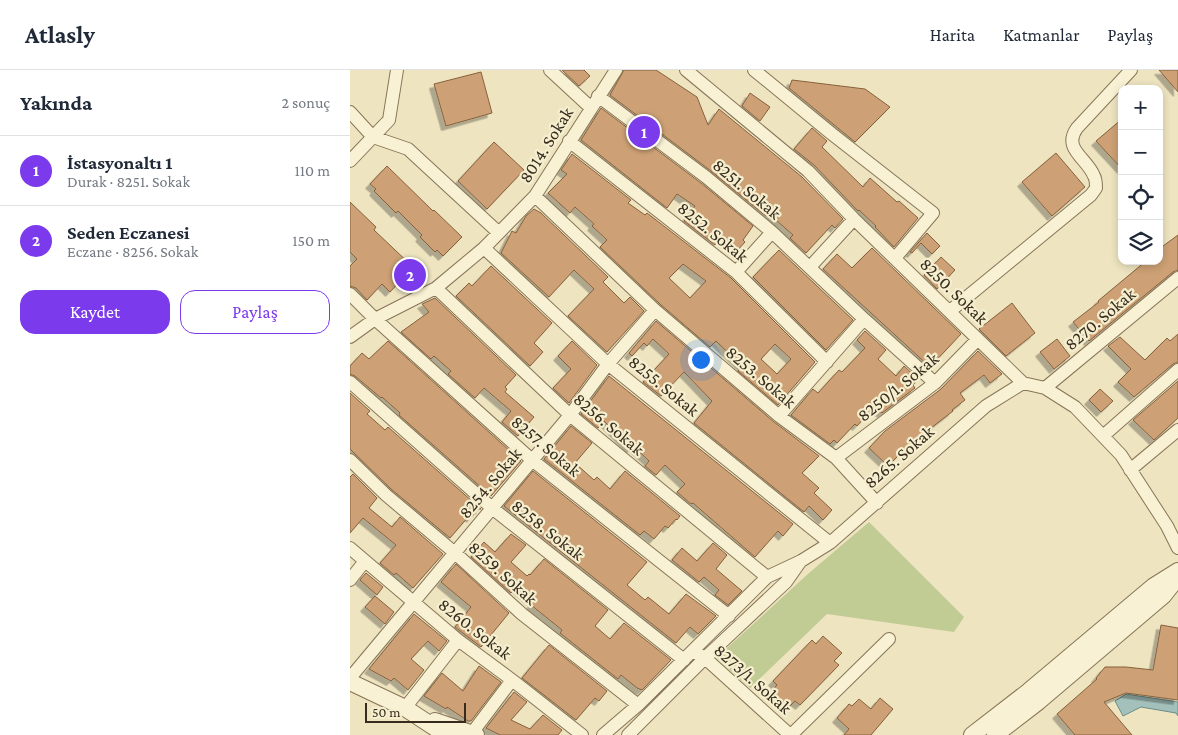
<!DOCTYPE html>
<html lang="tr">
<meta charset="utf-8">
<style>
body{margin:0;font-family:"Crimson Pro",serif;background:#f6f6f7;color:#1f2937}
.controls{position:absolute;right:15px;top:15px;display:grid;overflow:hidden;border-radius:10px;box-shadow:0 2px 8px #0003}
.controls button{width:45px;height:45px;display:grid;place-items:center;padding:0;border:0;border-bottom:1px solid #e0e1e3;background:#fff;color:#1f2937;font:25px sans-serif}
.scale{position:absolute;left:15px;bottom:12px;width:101px;box-sizing:border-box;padding-left:5px;border:2px solid #362b1c;border-top:0;font-size:14px;line-height:18px;white-space:nowrap;color:#362b1c;-webkit-text-stroke:4px #f5eecf;paint-order:stroke}
.you{position:absolute;left:350px;top:289px;width:18px;height:18px;margin:-12px;border:4px solid #fff;border-radius:50%;background:#1a73e8;box-shadow:0 0 0 8px #1a73e833}
.badge{display:grid;place-items:center;width:32px;height:32px;border-radius:50%;background:#7c3aed;color:#fff;font-size:16px;font-weight:700}
.pin{position:absolute;translate:-50% -50%;border:2px solid #fff;box-shadow:0 1px 5px #0006}
.list{margin:0;padding:0;list-style:none}
h2{display:flex;justify-content:space-between;align-items:center;height:65px;margin:0;padding:0 20px;font-size:21px}
h2 small{font-size:16px;font-weight:400;color:#747a83}
.list li{display:grid;grid-template-columns:32px 1fr auto;gap:15px;align-items:center;box-sizing:border-box;height:70px;padding:0 20px;border-top:1px solid #e0e1e3}
.list b{display:block;font-size:19px;white-space:nowrap}
.list p{margin:0;font-size:16px;white-space:nowrap;color:#747a83}
.list em{font-size:16px;font-style:normal;color:#747a83}
.actions{display:flex;gap:10px;padding:15px 20px}
.actions a{flex:1;padding:11px 0;border:1px solid #7c3aed;border-radius:15px;text-align:center;font-size:18px;color:#7c3aed}
.actions .main{background:#7c3aed;color:#fff}
.icon{flex:none;width:28px;height:28px;fill:none;stroke:currentColor;stroke-width:2;stroke-linecap:round;stroke-linejoin:round}
.map{position:relative;flex:none;width:828px;height:665px;overflow:hidden}
header{display:flex;align-items:center;gap:30px;box-sizing:border-box;height:70px;padding:0 25px;background:#fff;border-bottom:1px solid #e0e1e3}
header strong{font-size:24px}
nav{display:flex;gap:28px;margin-inline-start:auto;font-size:18px}
main{display:flex}
aside{flex:1;background:#fff}
.map>svg:first-child{display:block}
</style>
<header>
<strong>Atlasly</strong>
<nav><a>Harita</a><a>Katmanlar</a><a>Paylaş</a></nav>
</header>
<main>
<aside>
<h2>Yakında<small>2 sonuç</small></h2>
<ul class="list">
<li><span class="badge">1</span><div><b>İstasyonaltı 1</b><p>Durak · 8251. Sokak</p></div><em>110 m</em></li>
<li><span class="badge">2</span><div><b>Seden Eczanesi</b><p>Eczane · 8256. Sokak</p></div><em>150 m</em></li>
</ul>
<div class="actions"><a class="main">Kaydet</a><a>Paylaş</a></div>
</aside>
<div class="map">
<svg width="828" height="665" viewBox="0 0 828 665">
<defs>
<filter id="shadow"><feDropShadow dx="-4.5" dy="4.5" stdDeviation="0" flood-color="#0004"/></filter>
</defs>
<rect width="100%" height="100%" fill="#eee4c0"/>
<!-- green -->
<path fill="#c1cc94" d="M519 452 614 547 604 562 477 544 400 618 366 588 459 503Z"/>
<!-- water -->
<path fill="#a3c0ba" stroke="#6a8e88" d="M776 624 828 632V646L826 643 791 637 773 646 765 631Z"/>
<!-- building -->
<path fill="#cda175" stroke="#86613d" fill-rule="evenodd" filter="url(#shadow)" d="M212 0H234L240 6 229 16Z
M274 0H306L347 27 358 55 369 39 452 107 493 149 485 158 482 155 456 183 440 168 443 165 418 143 416 146 412 143 361 101 260 25Z
M809 0H828V22Z
M131 2 142 43 96 56 84 14Z
M442 10 515 19 540 37 505 72 439 18Z
M400 23 420 37 410 51 392 36Z
M251 38 351 113 403 156 393 170 395 172 386 182 371 167 365 175 334 151 345 136 327 124 317 138 231 70Z
M772 49V99L746 71Z
M462 58 477 71 472 77 513 117 520 108 547 132 549 131 568 148 544 177 525 157 526 156 509 140 508 141 464 95 444 79Z
M144 72 174 100 137 139 108 111Z
M706 83 735 117 702 146 672 112Z
M222 84 281 130 278 133 295 145 297 143 381 208 465 292 428 335 388 301 392 296 366 271 360 277 310 234 250 177 257 170 242 156 244 154 225 137 220 143 198 123 217 104 211 100ZM333 194 356 211 340 228 319 208ZM425 274 441 289 427 304 411 289Z
M37 96 83 141 84 140 112 167 93 186 87 180 85 182 70 167 72 165 48 141 46 143 24 121 26 119 20 114Z
M0 132 26 157 24 160 63 197 40 222 32 214 17 230 6 218 0 216V196L7 189 0 182Z
M184 139 191 143 258 207 253 212 274 233 280 227 294 241 257 282 218 246 244 219 224 200 199 227 151 183 162 161 166 163 176 146Z
M577 163 590 176 582 184 571 173 562 183 560 182Z
M828 165V200L823 202 739 271 723 252 749 232 748 231 796 191H809V179Z
M522 178 611 264 580 297 473 199 487 184 502 198Z
M429 180 503 250 476 280 403 207Z
M591 187 605 200 587 219 574 205Z
M141 196 202 253 184 273 193 282 180 296 106 226 119 213 122 216Z
M85 228 166 305 155 317 157 319 155 322 184 347 168 366 152 352 161 341 134 318 125 328 98 304 101 301 84 286 81 289 51 262 79 242 72 234Z
M662 233 685 263 656 286 629 259Z
M306 251 424 352 469 386 452 403 469 418 464 423 482 440 473 450 459 436 454 442 344 353 362 331 334 302 311 326 293 312 319 284 303 269 297 276 294 273 282 286 279 283Z
M515 261 536 280 528 289 546 306 554 296 568 309 563 315 565 318 532 343 527 339 520 347 517 345 507 356 505 354 487 373 484 370 480 374 441 345 463 319 468 323 489 300 492 302 515 278 507 270Z
M828 264V292L823 294 784 327 768 312 781 299 758 276 770 267 795 290 817 268 820 271Z
M707 269 720 286 704 299 690 282Z
M38 271 171 391 141 426 49 345 50 343 32 327 31 328 5 306 0 304V296L12 283 19 289Z
M222 271 247 295 219 333 203 318 221 299 208 286Z
M628 281 652 304 640 313 634 305 610 323 615 330 602 340 603 341 581 358 582 360 570 372 566 368 538 396 519 378 535 361 591 319Z
M259 306 443 454 433 466 428 461 405 487 343 433 341 434 327 422 335 414 315 395 306 405 295 396 299 391 283 376 281 379 254 351 248 358 231 344Z
M828 311V348L804 370 783 350Z
M750 319 763 331 751 342 739 330Z
M0 323 20 341 17 344 35 360 38 357 131 439H128L121 448 119 446 100 468 41 419 0 379Z
M221 356 242 373 225 393 244 410 247 407 260 419 275 401 330 446 327 450 326 449 318 458 315 456 304 469 294 461 290 465 194 389Z
M183 401 297 492 277 515 295 530 298 527 319 544 336 524 366 546 348 564 340 557 326 573 170 449 154 436Z
M3 404 27 428 19 438 42 457 50 447 93 484 63 518 46 503 44 505 30 493 46 475 13 448 0 463V407Z
M161 464 176 475 161 492 177 506 179 504 180 505 194 489 258 540 245 556 260 569 274 553 321 590 292 620 287 618 271 605 268 609 210 563 212 560 181 535 183 532 166 517 161 523 121 487 134 472 145 482Z
M363 473 377 485 366 499 392 521 378 535 365 525 369 520 354 507 349 512 322 490 332 478 347 491Z
M106 494 159 543 131 577 105 557 121 537 91 512Z
M16 503 33 517 27 525 10 510Z
M25 526 44 542 35 554 15 537Z
M64 544 97 571 89 581 78 571 61 589 74 600 58 620 44 608 41 611 19 599Z
M811 555 828 558V630L776 623 754 632 782 665H725L707 644 747 609 746 608 755 597H776L803 600Z
M473 566 492 583 484 591 489 595 450 635 445 631 437 639 420 623 427 615 423 611 462 570 466 574Z
M199 575 257 621 249 631 245 628 226 650 172 608Z
M129 596 151 612 121 651H118L97 637 96 639 74 626 92 603 113 621Z
M164 622 177 632 161 650 180 659 193 645 212 660 208 665H150L136 658Z
M530 628 543 639 521 665H494L499 659 487 648 499 634 502 636 509 629 521 639Z"/>
<g fill="none" stroke-linecap="round" stroke-linejoin="round">
<defs>
<path id="minor" d="M200 0 240 37
M336 0 458 101 504 149 673 313 695 318 725 337 771 385 817 456 828 478
M404 0 482 64 583 143 545 188
M248 26 356 107 422 162 514 249 585 313
M0 42 23 67 58 79 149 163
M219 71 386 202 477 292
M0 91 39 50 47 0
M185 126 305 240 429 346 486 388 527 433
M134 178 258 294 480 473
M460 197 504 149
M386 202 422 162
M86 218 220 345 417 507
M0 224 25 249 182 390 379 546
M600 241 741 125 746 118C746 114 746 109 744 106 737 88 712 79 727 58L781 0
M0 267 25 249 86 218 134 178 185 126 266 0
M0 312 142 438 334 590
M695 318 828 208
M429 346 514 249
M753 366 828 300
M486 388 585 313 628 269
M0 390 36 425 105 483 172 544 288 635
M780 400 828 360
M0 478 108 570 162 610 232 665
M0 510 15 491
M348 584 355 588 440 665
M0 608 220 345 258 294 305 240
M55 638 108 570
M122 663 162 610
M253 665 288 635 417 507 451 491 480 473 636 336 673 313
M278 665 355 588 436 512 450 492
M441 665 539 569"/>
<path id="tertiary" d="M0 612 55 638 96 665
M85 651 126 665
M622 665 679 621 804 516 828 501
M645 665 688 632 813 526 828 507"/>
</defs>
<!-- minor casing -->
<use href="#minor" stroke="#877558" stroke-width="14"/>
<!-- tertiary casing -->
<use href="#tertiary" stroke="#877558" stroke-width="18"/>
<!-- minor -->
<use href="#minor" stroke="#f9f1d3" stroke-width="12"/>
<!-- tertiary -->
<use href="#tertiary" stroke="#f9f1d3" stroke-width="16"/>
</g>
<g text-anchor="middle" dominant-baseline="central" stroke-width="4.5" stroke-linejoin="round" paint-order="stroke">
<!-- street labels -->
<g font-size="18" fill="#362b1c" stroke="#f5eecf">
<text transform="translate(196 75) rotate(-58)">8014. Sokak</text>
<text transform="translate(397 119) rotate(40)">8251. Sokak</text>
<text transform="translate(363 162) rotate(39)">8252. Sokak</text>
<text transform="translate(604 221) rotate(44)">8250. Sokak</text>
<text transform="translate(750 249) rotate(-40)">8270. Sokak</text>
<text transform="translate(411 307) rotate(40)">8253. Sokak</text>
<text transform="translate(314 316) rotate(39)">8255. Sokak</text>
<text transform="translate(548 317) rotate(-39)">8250/1. Sokak</text>
<text transform="translate(259 354) rotate(40)">8256. Sokak</text>
<text transform="translate(196 376) rotate(40)">8257. Sokak</text>
<text transform="translate(549 387) rotate(-41)">8265. Sokak</text>
<text transform="translate(140 413) rotate(-50)">8254. Sokak</text>
<text transform="translate(198 460) rotate(38)">8258. Sokak</text>
<text transform="translate(153 503) rotate(42)">8259. Sokak</text>
<text transform="translate(125 559) rotate(38)">8260. Sokak</text>
<text transform="translate(403 609) rotate(41)">8273/1. Sokak</text>
</g>
</g>
</svg>
<div class="controls">
<button>+</button>
<button>−</button>
<button><svg class="icon" aria-label="locate" viewBox="0 0 24 24"><circle cx="12" cy="12" r="6"/><path d="M12 2v4M12 18v4M2 12h4M18 12h4"/></svg></button>
<button><svg class="icon" aria-label="layers" viewBox="0 0 24 24"><path d="M12 4l9 5-9 5-9-5zM3 14l9 5 9-5"/></svg></button>
</div>
<div class="scale">50 m</div>
<div class="you"></div>
<div class="pin badge" style="left:294px;top:62px">1</div>
<div class="pin badge" style="left:60px;top:205px">2</div>
</div>
</main>
